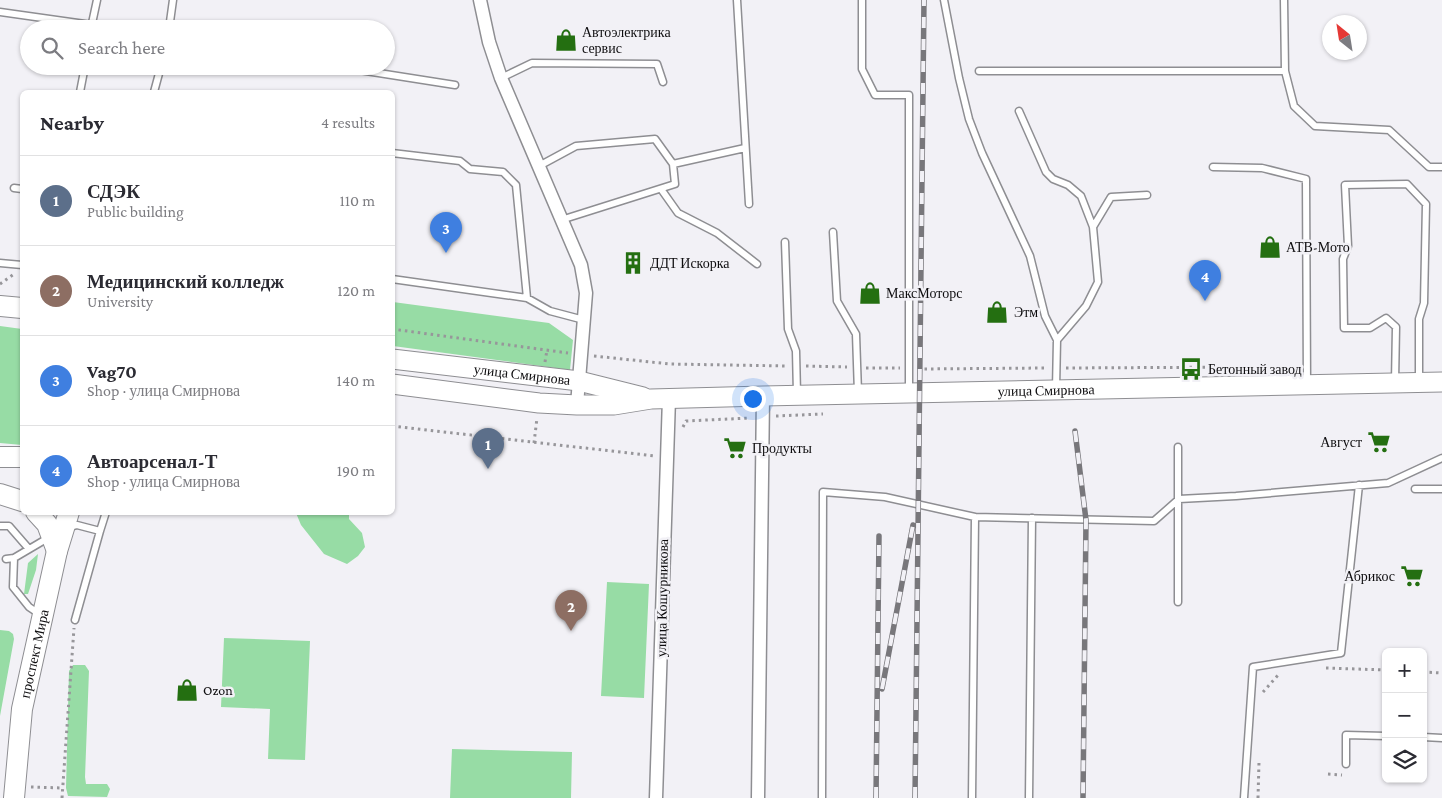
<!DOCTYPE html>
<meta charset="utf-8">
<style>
body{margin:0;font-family:"Crimson Pro",serif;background:#f2f2f3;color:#2b2b33}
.controls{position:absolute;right:15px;bottom:15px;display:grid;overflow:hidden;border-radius:8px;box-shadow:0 1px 4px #0004}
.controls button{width:45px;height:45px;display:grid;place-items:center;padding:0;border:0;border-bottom:1px solid #e1e1e2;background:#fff;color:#2b2b33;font:25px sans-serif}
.compass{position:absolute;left:1322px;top:15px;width:45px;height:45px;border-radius:50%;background:#fff;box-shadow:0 1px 4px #0004;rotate:330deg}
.you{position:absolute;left:752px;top:398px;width:18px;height:18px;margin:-12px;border:4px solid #fff;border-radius:50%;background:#1a73e8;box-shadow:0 0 0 8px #1a73e833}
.badge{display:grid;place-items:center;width:32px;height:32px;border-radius:50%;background:#db2777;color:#fff;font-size:16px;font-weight:700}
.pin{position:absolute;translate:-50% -41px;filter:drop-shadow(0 1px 2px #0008)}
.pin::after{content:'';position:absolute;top:26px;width:18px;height:15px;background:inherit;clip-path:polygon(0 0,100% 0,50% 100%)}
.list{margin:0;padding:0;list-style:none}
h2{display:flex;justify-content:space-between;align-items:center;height:65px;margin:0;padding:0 20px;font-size:21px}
h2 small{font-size:16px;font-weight:400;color:#7c7c81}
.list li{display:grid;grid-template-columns:32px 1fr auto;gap:15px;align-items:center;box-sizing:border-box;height:90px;padding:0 20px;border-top:1px solid #e1e1e2}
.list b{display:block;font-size:19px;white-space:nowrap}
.list p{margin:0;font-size:16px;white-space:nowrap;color:#7c7c81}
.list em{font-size:16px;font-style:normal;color:#7c7c81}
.icon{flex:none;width:28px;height:28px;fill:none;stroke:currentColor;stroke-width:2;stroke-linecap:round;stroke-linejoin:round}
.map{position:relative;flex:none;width:1442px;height:798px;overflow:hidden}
.search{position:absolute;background:#fff;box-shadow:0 1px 4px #0004;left:20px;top:20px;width:375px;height:55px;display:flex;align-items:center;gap:12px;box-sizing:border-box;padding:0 18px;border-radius:28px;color:#7c7c81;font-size:19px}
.panel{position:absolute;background:#fff;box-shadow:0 1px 4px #0004;left:20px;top:90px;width:375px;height:425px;border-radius:8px}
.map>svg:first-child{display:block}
</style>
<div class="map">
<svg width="1442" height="798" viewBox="0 0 1442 798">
<rect width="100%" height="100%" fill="#f2f1f6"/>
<!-- green -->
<path fill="#97dca5" d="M393 302 549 323 573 340 570 370 393 346Z
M0 326 22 329V445L0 443Z
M296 513H349V519L362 533 365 547 358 556 347 564 324 554 301 525Z
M38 554 36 570 28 594H24L28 563Z
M607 582 649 584 644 698 601 696Z
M0 630 9 631 13 634 14 639 0 716Z
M224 638 310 641 305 760 268 759 270 709 221 707Z
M73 665H85L89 671 85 777 86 784H107L110 789 107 797 68 796 66 788 69 671Z
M452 749 572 752 571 798H450Z"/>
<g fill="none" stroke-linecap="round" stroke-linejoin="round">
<defs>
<path id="lane" d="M737 0 749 204
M862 0V69L875 95H909V392
M944 0 959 78 969 119 982 153 1030 256 1045 316 1057 340 1056 389
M1284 0 1285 71 1294 106 1315 126 1389 130 1429 167H1442
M0 12 92 25
M91 28 97 0
M169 29 173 0
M334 66 455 85
M979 71H1285
M501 78 532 63 657 64 663 82
M80 92 85 66
M154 92 161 66
M1019 111 1046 172 1053 179 1068 185 1081 196 1093 227 1098 282 1086 306 1057 340
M392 153 460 161 470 169 503 172 516 185 527 298
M539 166 576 146 655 139 673 164 745 148
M1213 167 1262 168 1306 179 1307 384
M14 188 22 189
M661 189 678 213 717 233 757 264
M561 220 675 184 673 164
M1093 227 1111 197 1147 195
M833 232 837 301 856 334 858 393
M785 242 788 329 796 351 797 394
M0 263 22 265
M392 279 527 298 550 311 584 320
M1395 382 1396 327 1386 318 1370 328H1344L1343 259 1348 246 1345 185 1407 184 1426 204 1424 303 1419 319V382
M1178 447V602
M1415 489H1442
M975 517 1154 521 1179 499 1236 496 1388 483 1442 458
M0 526H9L29 549
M68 527 77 525 100 531 75 620
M100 531 106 512
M14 558 13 587 29 607 41 615
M6 559 14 558 48 538
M1423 737 1442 738
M1346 764V735L1386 736
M822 798 823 492 885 497 975 517 972 798
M1029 798 1032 518
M1244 798 1253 667 1341 653 1359 485"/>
<path id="street" d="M480 0 489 42 501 78 581 265 586 293 577 405
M656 798 669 398
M758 798 763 396"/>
<g id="secondary">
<path id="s1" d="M392 359 579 381 643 397"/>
<path id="s2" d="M392 384 539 403 577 405H614L651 399 763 396 1442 382"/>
</g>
<g id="primary">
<path d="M0 306 22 308"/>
<path d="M0 457H22"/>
<path d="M0 494 22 501"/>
<path d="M36 512 47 524 57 551"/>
<path id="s3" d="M14 798 22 709 57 551 69 512"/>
</g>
</defs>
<!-- lane casing -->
<use href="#lane" stroke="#8e8e92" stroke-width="9"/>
<!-- street casing -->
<use href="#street" stroke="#8e8e92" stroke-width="15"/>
<!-- secondary casing -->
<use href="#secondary" stroke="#8e8e92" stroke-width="21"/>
<!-- primary casing -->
<use href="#primary" stroke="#8e8e92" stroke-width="22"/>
<!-- path -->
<path stroke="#97969a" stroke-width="3" stroke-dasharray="2.5 4" stroke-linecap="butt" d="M0 284 14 274
M392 329 568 353
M594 356 670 364 787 366
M545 362 547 350
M806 366 847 367
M866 368H900
M1066 368 1252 367
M918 369 1047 368
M776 416 823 414
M392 426 655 456
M683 427 686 421 750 418
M534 443 537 418
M1326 668 1386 670
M1423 672 1442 673
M1263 692 1279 674
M1328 774 1342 775
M31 787 63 788
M62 798 74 628
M1258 798 1259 762"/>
<!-- lane -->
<use href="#lane" stroke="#fff" stroke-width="6"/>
<!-- street -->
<use href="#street" stroke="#fff" stroke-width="12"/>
<!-- secondary -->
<use href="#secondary" stroke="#fff" stroke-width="19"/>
<!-- primary -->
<use href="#primary" stroke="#fff" stroke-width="20"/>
<defs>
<path id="rail" d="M1075 431 1086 520 1083 798
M882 689 913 525
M876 798 879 536
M915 798 924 0"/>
</defs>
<!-- rail casing -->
<use href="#rail" stroke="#78777b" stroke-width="5.5"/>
<!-- rail -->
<use href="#rail" stroke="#f2f1f6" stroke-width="4" stroke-dasharray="11" stroke-linecap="butt"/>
</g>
<!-- icons -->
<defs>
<symbol id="shop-bare" viewBox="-9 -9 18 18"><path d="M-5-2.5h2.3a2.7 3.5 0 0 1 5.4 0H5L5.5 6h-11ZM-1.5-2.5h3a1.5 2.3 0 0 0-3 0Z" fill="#246f11" stroke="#f2f1f6" stroke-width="2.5" paint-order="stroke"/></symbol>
<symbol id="building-bare" viewBox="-9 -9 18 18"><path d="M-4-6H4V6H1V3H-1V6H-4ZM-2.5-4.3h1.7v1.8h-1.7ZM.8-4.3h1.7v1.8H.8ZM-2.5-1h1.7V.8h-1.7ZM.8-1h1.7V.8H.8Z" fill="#246f11" stroke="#f2f1f6" stroke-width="2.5" paint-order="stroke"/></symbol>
<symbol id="bus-bare" viewBox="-9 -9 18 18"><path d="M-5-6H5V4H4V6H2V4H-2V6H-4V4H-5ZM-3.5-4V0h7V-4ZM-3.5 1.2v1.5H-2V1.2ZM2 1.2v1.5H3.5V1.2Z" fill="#246f11" stroke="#f2f1f6" stroke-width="2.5" paint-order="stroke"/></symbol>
<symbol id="supermarket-bare" viewBox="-9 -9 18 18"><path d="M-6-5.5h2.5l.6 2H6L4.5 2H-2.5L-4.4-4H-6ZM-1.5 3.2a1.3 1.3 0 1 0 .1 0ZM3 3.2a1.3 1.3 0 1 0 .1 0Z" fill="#246f11" stroke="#f2f1f6" stroke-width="2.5" paint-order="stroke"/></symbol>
</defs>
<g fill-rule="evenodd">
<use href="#shop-bare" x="550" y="24" width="32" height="32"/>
<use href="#shop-bare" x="1254" y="231" width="32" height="32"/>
<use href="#building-bare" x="617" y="247" width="32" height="32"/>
<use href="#shop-bare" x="854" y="277" width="32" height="32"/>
<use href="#shop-bare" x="981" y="296" width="32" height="32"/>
<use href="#bus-bare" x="1175" y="353" width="32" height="32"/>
<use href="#supermarket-bare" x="1363" y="426" width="32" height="32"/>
<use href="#supermarket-bare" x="719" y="432" width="32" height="32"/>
<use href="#supermarket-bare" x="1396" y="560" width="32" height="32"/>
<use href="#shop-bare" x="171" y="674" width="32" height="32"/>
</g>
<g text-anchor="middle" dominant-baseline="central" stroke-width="5" stroke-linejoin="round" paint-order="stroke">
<!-- poi labels -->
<g font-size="14" fill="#0e0d0f" stroke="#f2f1f6" text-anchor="start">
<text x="582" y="32">Автоэлектрика<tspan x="582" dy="16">сервис</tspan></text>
<text x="1286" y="247">АТВ-Мото</text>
<text x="650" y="263">ДДТ Искорка</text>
<text x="886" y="293">МаксМоторс</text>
<text x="1014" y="312">Этм</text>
<text x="1208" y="369">Бетонный завод</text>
<text x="1362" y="442" text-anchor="end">Август</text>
<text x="752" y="448">Продукты</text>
<text x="1395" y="576" text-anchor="end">Абрикос</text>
<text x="203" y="690">Ozon</text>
</g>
<!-- street labels -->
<g font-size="14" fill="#0e0d0f" stroke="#f2f1f6">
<text stroke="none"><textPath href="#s1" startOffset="131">улица Смирнова</textPath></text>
<text stroke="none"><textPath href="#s2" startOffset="656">улица Смирнова</textPath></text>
<text transform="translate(662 598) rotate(-89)">улица Кошурникова</text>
<text stroke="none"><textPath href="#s3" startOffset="146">проспект Мира</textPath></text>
</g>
</g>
</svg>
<div class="controls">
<button>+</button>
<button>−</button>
<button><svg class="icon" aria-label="layers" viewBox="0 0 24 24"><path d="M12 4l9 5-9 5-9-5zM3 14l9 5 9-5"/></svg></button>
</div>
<svg class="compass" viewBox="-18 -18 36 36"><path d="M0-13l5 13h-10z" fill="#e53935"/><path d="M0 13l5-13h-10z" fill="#7c7c81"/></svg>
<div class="you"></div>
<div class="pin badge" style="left:488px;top:469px;background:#5c6f8a">1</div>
<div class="pin badge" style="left:571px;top:631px;background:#8d6e63">2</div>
<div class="pin badge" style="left:446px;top:253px;background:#3f7fe0">3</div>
<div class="pin badge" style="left:1205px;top:301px;background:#3f7fe0">4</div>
<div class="search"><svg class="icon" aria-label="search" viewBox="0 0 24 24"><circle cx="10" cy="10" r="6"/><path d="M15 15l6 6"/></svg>Search here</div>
<section class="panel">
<h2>Nearby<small>4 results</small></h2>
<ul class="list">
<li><span class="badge" style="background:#5c6f8a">1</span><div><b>СДЭК</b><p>Public building</p></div><em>110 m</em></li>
<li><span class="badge" style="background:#8d6e63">2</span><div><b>Медицинский колледж</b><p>University</p></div><em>120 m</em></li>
<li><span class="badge" style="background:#3f7fe0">3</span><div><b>Vag70</b><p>Shop · улица Смирнова</p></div><em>140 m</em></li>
<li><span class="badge" style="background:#3f7fe0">4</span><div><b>Автоарсенал-Т</b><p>Shop · улица Смирнова</p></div><em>190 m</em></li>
</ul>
</section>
</div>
